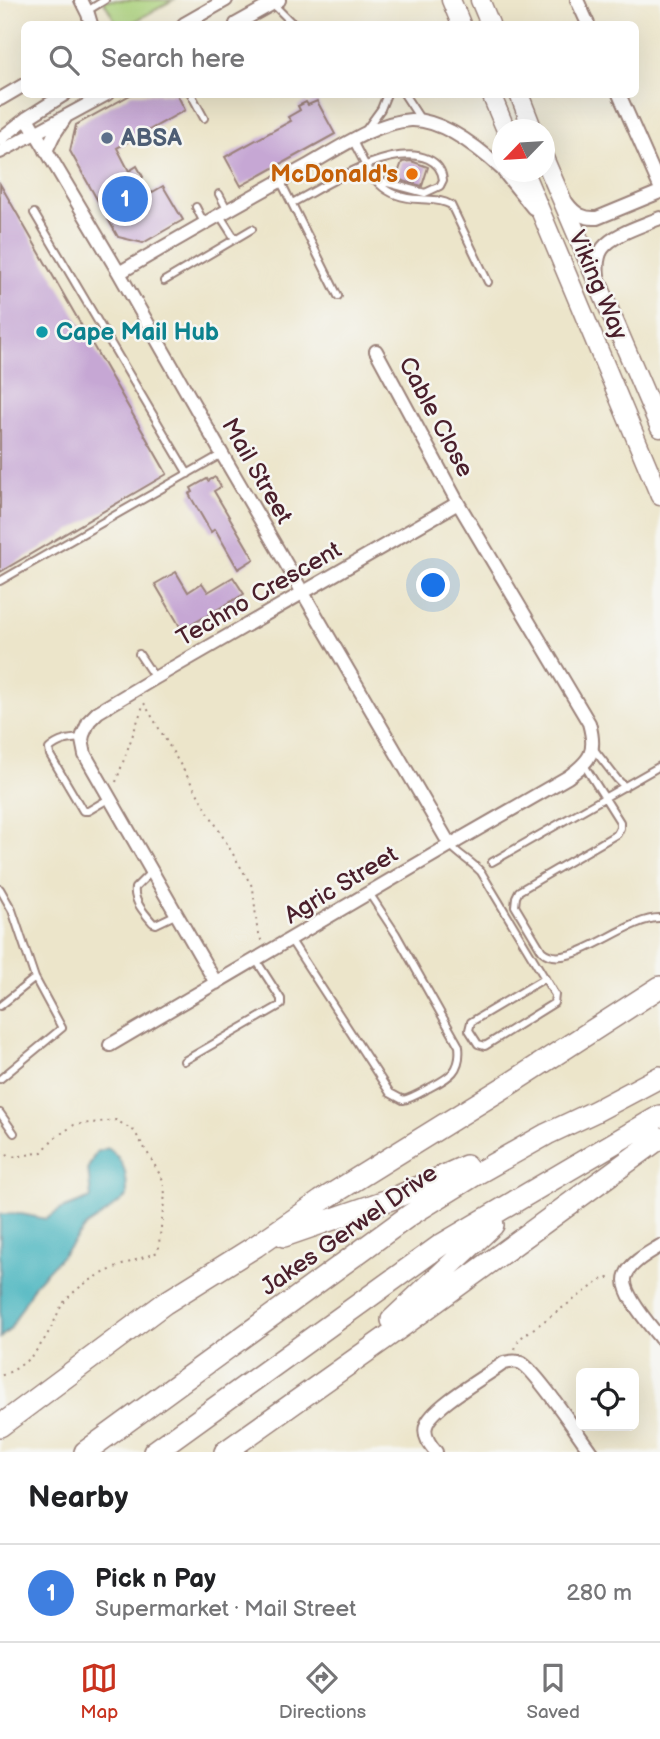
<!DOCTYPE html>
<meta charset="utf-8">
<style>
body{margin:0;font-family:"Balsamiq Sans",sans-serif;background:#f6f6f6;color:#202124}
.controls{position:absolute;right:21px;bottom:21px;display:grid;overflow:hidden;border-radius:10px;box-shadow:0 7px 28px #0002}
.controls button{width:63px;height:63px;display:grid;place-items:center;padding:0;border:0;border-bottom:2px solid #e0e0e0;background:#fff;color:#202124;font:35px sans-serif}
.compass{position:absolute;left:492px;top:119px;width:63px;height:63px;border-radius:50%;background:#fff;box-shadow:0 7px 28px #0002;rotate:245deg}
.you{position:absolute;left:434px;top:586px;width:24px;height:24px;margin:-18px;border:5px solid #fff;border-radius:50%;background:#1a73e8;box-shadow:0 0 0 10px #1a73e833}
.badge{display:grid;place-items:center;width:46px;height:46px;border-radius:50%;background:#c8321e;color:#fff;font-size:23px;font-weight:700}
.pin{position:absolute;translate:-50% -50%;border:4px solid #fff;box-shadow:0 2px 7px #0006}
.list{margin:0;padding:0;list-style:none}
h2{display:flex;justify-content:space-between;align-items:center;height:91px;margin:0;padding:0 28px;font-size:30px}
h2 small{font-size:23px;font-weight:400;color:#757577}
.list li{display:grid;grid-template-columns:46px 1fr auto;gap:21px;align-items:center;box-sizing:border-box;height:98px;padding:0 28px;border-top:2px solid #e0e0e0}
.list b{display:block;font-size:26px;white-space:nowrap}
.list p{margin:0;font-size:23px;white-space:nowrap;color:#757577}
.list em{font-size:23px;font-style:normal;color:#757577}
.icon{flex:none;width:38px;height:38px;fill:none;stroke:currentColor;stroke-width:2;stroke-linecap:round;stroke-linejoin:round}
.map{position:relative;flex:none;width:660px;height:1452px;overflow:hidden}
.search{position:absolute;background:#fff;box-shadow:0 7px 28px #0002;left:21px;right:21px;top:21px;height:77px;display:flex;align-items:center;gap:18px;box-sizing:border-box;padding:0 24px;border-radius:10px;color:#757577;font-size:26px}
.sheet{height:189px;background:#fff}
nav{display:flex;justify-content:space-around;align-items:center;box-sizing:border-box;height:98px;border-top:2px solid #e0e0e0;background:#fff;font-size:19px;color:#757577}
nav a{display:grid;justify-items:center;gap:4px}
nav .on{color:#c8321e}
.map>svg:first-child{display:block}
</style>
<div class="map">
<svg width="660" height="1452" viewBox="0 0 660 1452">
<rect width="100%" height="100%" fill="#f6f6f2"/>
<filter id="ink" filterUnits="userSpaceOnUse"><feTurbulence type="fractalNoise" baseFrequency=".0143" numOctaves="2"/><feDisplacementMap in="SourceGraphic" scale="14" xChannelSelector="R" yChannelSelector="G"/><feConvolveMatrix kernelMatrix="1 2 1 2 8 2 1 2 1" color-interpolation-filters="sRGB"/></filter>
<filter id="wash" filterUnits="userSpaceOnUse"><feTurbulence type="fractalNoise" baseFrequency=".00686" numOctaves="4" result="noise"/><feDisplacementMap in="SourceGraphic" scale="28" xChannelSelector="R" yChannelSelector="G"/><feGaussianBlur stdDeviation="1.57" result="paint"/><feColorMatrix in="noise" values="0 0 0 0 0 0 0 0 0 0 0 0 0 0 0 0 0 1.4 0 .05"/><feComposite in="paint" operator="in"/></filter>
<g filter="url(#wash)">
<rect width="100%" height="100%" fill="#ece5ca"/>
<!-- green -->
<path fill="#aad07a" stroke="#7a7852" stroke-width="2" d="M103 0H173L130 24H117Z"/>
<!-- water -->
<path fill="#43b2bd" stroke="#466874" stroke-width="2" d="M108 1148C126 1161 127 1176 127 1196L106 1213 86 1226 67 1250 35 1284 10 1329 0 1338V1214H21L46 1219 62 1209 91 1198 88 1168 96 1152Z"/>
<g id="blocks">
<!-- building -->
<path fill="#c6a7d4" d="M132 94H177L185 110 117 148 129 171 137 166 143 177 135 182 144 197 163 186 183 220 143 243 118 237 70 151 76 125Z
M317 101 335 134 241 186 225 157 291 121 288 117 300 110 298 106 306 102 308 105Z
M411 161 428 167 422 186 396 179 402 162Z
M0 184 167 474 0 572Z
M215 477 221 487 214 491 254 559 238 569 215 529 211 532 189 494 193 492 191 488 207 479 208 481Z
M176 572 188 592 202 583 208 592 233 577 244 594 182 630 155 584Z"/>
</g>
</g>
<g filter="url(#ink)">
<use href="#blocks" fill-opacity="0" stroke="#9b827a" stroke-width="2"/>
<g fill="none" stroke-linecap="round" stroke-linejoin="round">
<defs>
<path id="service" d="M272 3 291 22 297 24
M87 11 105 0
M191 94 204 118
M404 94 421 120
M365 131 381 109 387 94
M353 141C369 172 378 198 419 199 430 200 441 199 451 205L488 282
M280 180 338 296
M219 194 227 209
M292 203C325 186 391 142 428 159 437 163 442 170 443 180L440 186 425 193 373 179
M196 207 204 223
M34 213 188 474
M219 214 235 239
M164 281 252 229
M0 581 222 454
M139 654 155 678
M82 738C69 739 59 740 49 749L50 755 83 811H88L110 798
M593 748 617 779 625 787
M584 765 620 822V828L617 834 519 891 516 897 515 906 542 951C568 974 626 917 660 918
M450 845C460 856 471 861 481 872L555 995 554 1003 485 1046 478 1044 469 1030 471 1022 545 978
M492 862 660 766
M152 871 135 888C133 901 145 914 153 923L156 924 177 914
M0 889 12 910 35 978 0 1006
M290 939 390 1093 403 1100C412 1098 420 1093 429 1088 448 1078 462 1072 459 1046L396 934 369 893
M184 1061 281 1005V999L256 960
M0 1079 62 1028 35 978
M0 1113 14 1133"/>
<path id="minor" d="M81 0 88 14 91 24
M577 0 588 24
M184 24 226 0
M236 24 279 0
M619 94 660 187
M0 99 24 85
M27 118 119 273 222 454 450 845
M0 139 27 118 65 94
M46 151 53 136 65 118
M0 152 107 94
M504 172 533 208
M567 203C575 214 584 219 597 218L660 192
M119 273C182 236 245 200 309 165 339 148 376 122 411 120 443 119 480 149 503 170
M598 276C597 267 597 256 603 248 613 234 644 225 660 218
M216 983 85 755 82 740 83 735 89 721 98 712 155 678 458 503
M110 1045 450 845 568 777C591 760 597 752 589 723L458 503 376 351
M660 1246C649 1253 631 1262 626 1275 619 1291 650 1325 660 1338
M436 1452C430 1445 423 1436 426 1426 431 1407 486 1376 504 1363 510 1362 515 1360 521 1363 535 1369 579 1436 591 1452"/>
<path id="secondary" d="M451 0 461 24
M480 0 490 24
M491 94 506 130
M519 94 533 130
M544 158 660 428
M524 172 660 496"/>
<path id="trunk" d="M284 1236 397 1197 466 1166
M392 1320 493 1225
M0 1426 165 1303 256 1246 321 1201 508 1085 660 987
M85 1452 410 1215 478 1173 547 1134 596 1111 660 1077
M154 1452 441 1245 660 1116
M225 1452 408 1322 660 1138"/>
</defs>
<!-- service casing -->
<use href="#service" stroke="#9b827a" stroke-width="10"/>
<!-- minor casing -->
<use href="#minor" stroke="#9b827a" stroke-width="16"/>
<!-- secondary casing -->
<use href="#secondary" stroke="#9b827a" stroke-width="21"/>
<!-- trunk casing -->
<use href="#trunk" stroke="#9b827a" stroke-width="24"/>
<!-- path -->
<path stroke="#9b827a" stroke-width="2" stroke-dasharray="2 5" stroke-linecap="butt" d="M116 782 144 703 253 888 257 927 262 943
M0 1152 16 1157 42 1152 53 1139 74 1125 116 1120 134 1131 150 1157 163 1180 165 1194 158 1252C126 1264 89 1274 66 1300 60 1306 57 1316 53 1324 41 1348 26 1367 0 1376
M515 1349 519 1339 604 1278H613"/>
<!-- service -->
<use href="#service" stroke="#fff" stroke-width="6"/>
<!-- minor -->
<use href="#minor" stroke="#fff" stroke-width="12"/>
<!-- secondary -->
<use href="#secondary" stroke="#fff" stroke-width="18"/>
<!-- trunk -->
<use href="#trunk" stroke="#fff" stroke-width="21"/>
</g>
</g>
<!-- markers -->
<circle fill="#5c6f8a" stroke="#f6f6f2" stroke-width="2.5" cx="107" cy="138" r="7"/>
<circle fill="#e8710a" stroke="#f6f6f2" stroke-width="2.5" cx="412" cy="174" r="7"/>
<circle fill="#0f9aa8" stroke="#f6f6f2" stroke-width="2.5" cx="42" cy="332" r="7"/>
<g text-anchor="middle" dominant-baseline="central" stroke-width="5" stroke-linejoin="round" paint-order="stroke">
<!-- service labels -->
<g font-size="24" font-weight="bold" fill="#4e5e75" stroke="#f6f6f2" text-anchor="start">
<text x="121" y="138">ABSA</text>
</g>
<!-- food labels -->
<g font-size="24" font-weight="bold" fill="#c56008" stroke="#f6f6f2" text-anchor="end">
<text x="398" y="174">McDonald's</text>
</g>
<!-- street labels -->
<g font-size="24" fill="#4a1f2b" stroke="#f6f6f2">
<text transform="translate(598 285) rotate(67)">Viking Way</text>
<text transform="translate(436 417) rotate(62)">Cable Close</text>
<text transform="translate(257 471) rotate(60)">Mail Street</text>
<text transform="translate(259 594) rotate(-30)">Techno Crescent</text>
<text transform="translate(341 885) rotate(-31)">Agric Street</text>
<text transform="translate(349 1230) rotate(-35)">Jakes Gerwel Drive</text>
</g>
<!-- culture labels -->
<g font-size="24" font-weight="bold" fill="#0d838f" stroke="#f6f6f2" text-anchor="start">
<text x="56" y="332">Cape Mail Hub</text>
</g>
</g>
</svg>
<div class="controls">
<button><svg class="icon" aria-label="locate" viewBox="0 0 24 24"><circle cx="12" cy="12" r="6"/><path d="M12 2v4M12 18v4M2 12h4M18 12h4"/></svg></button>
</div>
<svg class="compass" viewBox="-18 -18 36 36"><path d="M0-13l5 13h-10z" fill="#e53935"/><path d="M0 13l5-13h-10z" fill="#757577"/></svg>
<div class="you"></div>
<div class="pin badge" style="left:125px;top:199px;background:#3f7fe0">1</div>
<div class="search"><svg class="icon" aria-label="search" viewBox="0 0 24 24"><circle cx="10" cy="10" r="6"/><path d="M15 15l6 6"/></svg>Search here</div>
</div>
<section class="sheet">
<h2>Nearby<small></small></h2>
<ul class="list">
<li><span class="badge" style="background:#3f7fe0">1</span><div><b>Pick n Pay</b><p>Supermarket · Mail Street</p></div><em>280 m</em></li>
</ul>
</section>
<nav>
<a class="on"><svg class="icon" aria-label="map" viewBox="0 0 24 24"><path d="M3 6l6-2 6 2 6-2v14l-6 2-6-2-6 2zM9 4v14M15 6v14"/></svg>Map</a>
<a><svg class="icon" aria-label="directions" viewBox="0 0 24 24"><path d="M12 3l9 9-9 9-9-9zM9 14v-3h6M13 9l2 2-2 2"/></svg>Directions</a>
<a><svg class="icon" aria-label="saved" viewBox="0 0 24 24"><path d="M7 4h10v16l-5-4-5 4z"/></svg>Saved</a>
</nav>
